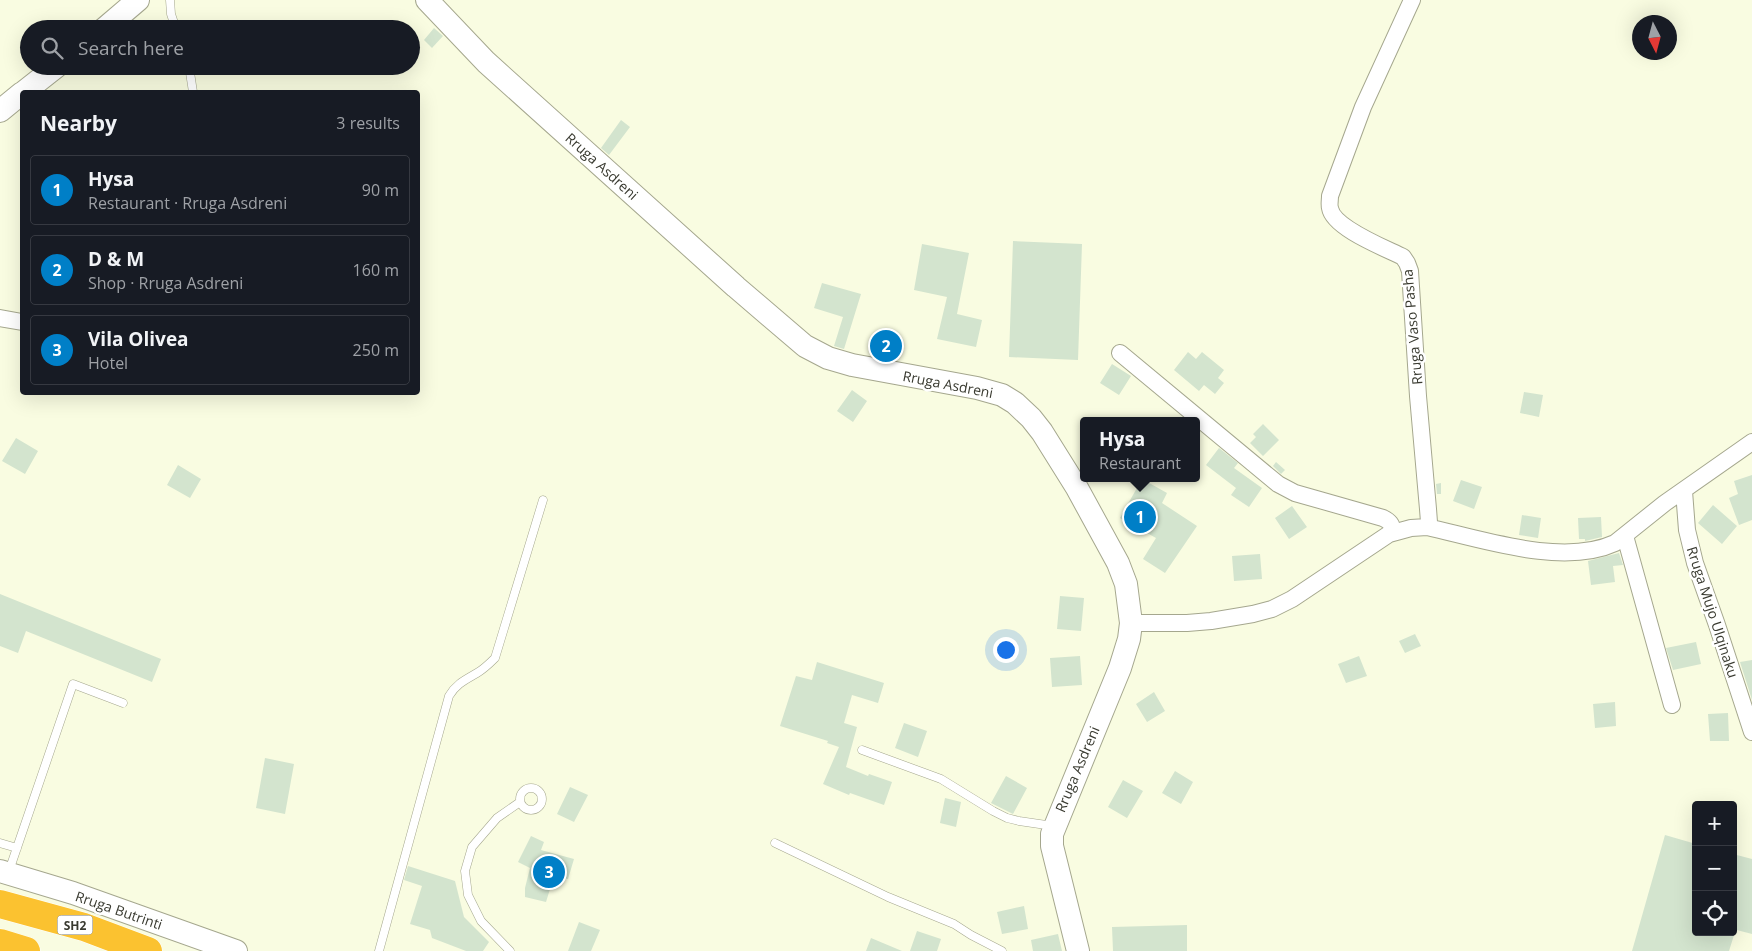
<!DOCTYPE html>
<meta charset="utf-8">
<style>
body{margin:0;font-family:"Open Sans",sans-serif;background:#20242c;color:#f1f3f6}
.controls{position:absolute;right:15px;bottom:15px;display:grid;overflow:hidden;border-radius:5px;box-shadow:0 5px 20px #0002}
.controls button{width:45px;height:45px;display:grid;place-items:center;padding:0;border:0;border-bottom:1px solid #363941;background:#171b24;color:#f1f3f6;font:25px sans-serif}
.compass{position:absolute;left:1632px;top:15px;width:45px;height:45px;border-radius:50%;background:#171b24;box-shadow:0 5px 20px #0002;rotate:174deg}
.you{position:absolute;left:1005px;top:649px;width:18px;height:18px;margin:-12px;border:4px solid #fff;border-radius:50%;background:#1a73e8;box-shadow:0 0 0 8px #1a73e833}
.badge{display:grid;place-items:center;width:32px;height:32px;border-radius:50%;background:#007fc7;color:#fff;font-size:16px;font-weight:700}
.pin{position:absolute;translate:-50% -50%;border:2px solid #fff;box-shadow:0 1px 5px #0006}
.popup{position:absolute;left:1080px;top:417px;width:120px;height:65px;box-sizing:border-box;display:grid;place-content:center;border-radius:5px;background:#171b24;filter:drop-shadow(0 1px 4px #0005);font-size:16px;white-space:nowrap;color:#9ea1a6}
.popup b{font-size:19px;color:#f1f3f6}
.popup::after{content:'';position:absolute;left:50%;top:100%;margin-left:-10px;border:10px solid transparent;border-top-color:#171b24}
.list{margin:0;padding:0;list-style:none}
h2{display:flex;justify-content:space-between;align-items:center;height:65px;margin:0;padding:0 20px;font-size:21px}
h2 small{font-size:16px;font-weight:400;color:#9ea1a6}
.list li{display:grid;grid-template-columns:32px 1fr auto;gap:15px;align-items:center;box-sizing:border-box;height:70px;margin:0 10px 10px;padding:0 10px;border:1px solid #363941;border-radius:5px}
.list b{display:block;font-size:19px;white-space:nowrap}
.list p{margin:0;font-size:16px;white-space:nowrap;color:#9ea1a6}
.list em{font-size:16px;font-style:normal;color:#9ea1a6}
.icon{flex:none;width:28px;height:28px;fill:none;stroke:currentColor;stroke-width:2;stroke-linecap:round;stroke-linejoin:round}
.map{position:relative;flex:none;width:1752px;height:951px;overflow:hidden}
.search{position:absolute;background:#171b24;box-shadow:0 5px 20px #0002;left:20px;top:20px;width:400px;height:55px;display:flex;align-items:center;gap:12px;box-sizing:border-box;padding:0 18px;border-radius:28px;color:#9ea1a6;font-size:19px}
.panel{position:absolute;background:#171b24;box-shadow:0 5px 20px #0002;left:20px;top:90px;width:400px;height:305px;border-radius:5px}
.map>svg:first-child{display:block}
</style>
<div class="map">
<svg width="1752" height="951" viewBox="0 0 1752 951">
<rect width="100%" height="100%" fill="#f9fce1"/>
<!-- building -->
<path fill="#d3e4ce" d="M434 28 443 36 432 48 424 40Z
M621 120 630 127 609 155 601 148Z
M1013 241 1082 244 1078 360 1009 357Z
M922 244 969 253 957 314 982 320 976 347 937 339 947 297 914 290Z
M822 283 861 294 844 349 834 346 843 317 814 308Z
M1188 352 1196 359 1202 352 1224 370 1218 378 1224 383 1215 394 1204 385 1199 391 1174 370Z
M1112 364 1131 376 1119 395 1100 383Z
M852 390 867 401 853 422 837 411Z
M1524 392 1543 395 1539 417 1520 413Z
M1263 424 1279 440 1263 456 1250 443 1256 437 1253 434Z
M16 438 38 451 25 474 2 461Z
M1219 448 1238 463 1234 468 1262 488 1249 507 1231 495 1236 488 1206 465Z
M1276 462 1285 470 1281 474 1273 466Z
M178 465 201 479 190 498 167 485Z
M1752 475V520L1739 525 1729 498 1738 494 1734 481Z
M1142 479 1167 493 1162 503 1197 526 1165 573 1143 559 1156 538 1120 518Z
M1461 480 1482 487 1474 509 1453 501Z
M1441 483V494H1437L1436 484Z
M1713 505 1737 526 1722 544 1698 523Z
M1292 506 1307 527 1289 539 1275 518Z
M1522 515 1541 518 1538 538 1519 535Z
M1601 517 1602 537 1585 541V539H1579L1578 518Z
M1619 553 1623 565 1613 566 1615 582 1591 585 1588 561Z
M1260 554 1262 579 1234 581 1232 556Z
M0 594 161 659 152 682 26 631 18 653 0 646Z
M1060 596 1084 598 1081 631 1057 629Z
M1415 634 1421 646 1405 653 1399 641Z
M1696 642 1701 664 1673 670 1666 648Z
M1080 656 1082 685 1052 687 1050 658Z
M1359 656 1367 676 1346 683 1338 664Z
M1752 660V700L1740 662Z
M817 662 884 683 878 703 852 695 844 723 857 727 846 767 868 776 869 774 892 782 884 805 850 793 849 795 823 784 839 747 827 743 828 741 780 726 796 676 812 680Z
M1154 692 1165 711 1147 722 1136 704Z
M1615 702 1616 726 1595 728 1593 704Z
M1728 713 1729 741H1710L1708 714Z
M904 723 927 731 918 757 895 748Z
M265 758 294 764 285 814 256 808Z
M1175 771 1193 782 1181 804 1162 793Z
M1006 776 1027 788 1013 814 991 803Z
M1123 780 1143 791 1127 818 1108 807Z
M570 787 588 795 574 822 557 814Z
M945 798 961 802 956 827 940 823Z
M1665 835 1696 844V932H1735L1729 951H1632Z
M531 836 544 842 541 850 574 859 568 879 554 876 546 902 525 897V888L530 868 518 862Z
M1733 854 1752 859V934L1733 929Z
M408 866 455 881 464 917 489 942 483 951H466L432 938 430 930 410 924 422 886 404 880Z
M1024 906 1028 929 1002 934 997 912Z
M579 922 600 930 591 951H568Z
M1187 925V951H1113L1112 927Z
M917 931 941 939 937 951H910Z
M1058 934 1062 951H1033L1031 940Z
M871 938 902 951H866Z"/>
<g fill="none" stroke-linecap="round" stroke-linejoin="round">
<defs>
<path id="lane" d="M170 0 171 14 176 29
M189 66 193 92
M862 750 941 779 993 811 1007 818 1019 821 1053 826
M520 799a11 11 0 1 1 22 0a11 11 0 1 1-22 0Z
M0 843 17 848
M775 843 888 897 954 924 971 935 1002 951
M9 871 73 684 123 703
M379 951 449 696C456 684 465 680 477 673 484 669 490 663 495 658L543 500
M510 951 481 921 468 895 465 871 472 847 497 818 520 802"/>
<path id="street" d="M1412 0 1363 107 1330 196C1330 200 1329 205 1330 208 1333 228 1385 248 1403 257L1407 263 1410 271 1418 396 1428 509 1429 522 1427 527
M0 318 22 322
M1120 353 1278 484 1295 493 1383 518C1389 521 1393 524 1392 532
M1684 491 1687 530 1695 563 1717 625 1752 732
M1625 536 1672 705
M1131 623H1187L1211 621 1253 614 1272 609 1292 599 1389 534 1411 528 1427 527C1481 539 1563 567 1615 543L1665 503 1752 442"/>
<path id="secondary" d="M427 0 486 62 736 287 805 346 828 358 852 365 977 388 1002 395 1015 403 1031 418 1042 432 1077 488 1118 563 1126 584 1131 623 1129 639 1120 668 1052 834V846L1078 951
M104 29 138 0
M24 92 57 66
M0 111 22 93
M0 871 73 893 236 951"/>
<path id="highway" d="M0 904 84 927 148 951
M0 943 26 951"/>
</defs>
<!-- lane casing -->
<use href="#lane" stroke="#a5a78e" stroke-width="9"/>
<!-- street casing -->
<use href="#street" stroke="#a5a78e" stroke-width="18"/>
<!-- secondary casing -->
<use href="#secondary" stroke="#a5a78e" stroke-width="24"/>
<!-- highway casing -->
<use href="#highway" stroke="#fff" stroke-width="29"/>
<!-- lane -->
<use href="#lane" stroke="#fff" stroke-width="8"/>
<!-- street -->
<use href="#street" stroke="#fff" stroke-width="16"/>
<!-- secondary -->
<use href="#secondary" stroke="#fff" stroke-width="22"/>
<!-- highway -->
<use href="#highway" stroke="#fbc230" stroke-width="28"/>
</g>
<g text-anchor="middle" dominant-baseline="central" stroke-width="5" stroke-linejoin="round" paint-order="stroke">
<!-- shield labels -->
<rect fill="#fff" stroke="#74756e" stroke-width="1" x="57.5" y="915.5" width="35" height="19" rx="4"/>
<g font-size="12" font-weight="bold" fill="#393a30">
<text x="75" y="925">SH2</text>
</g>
<!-- street labels -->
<g font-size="14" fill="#393a30" stroke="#fff">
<text transform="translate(602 166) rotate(42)">Rruga Asdreni</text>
<text transform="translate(1412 327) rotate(-95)">Rruga Vaso Pasha</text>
<text transform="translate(948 384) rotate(11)">Rruga Asdreni</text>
<text transform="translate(1713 612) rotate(72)">Rruga Mujo Ulqinaku</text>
<text transform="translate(1077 769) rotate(-67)">Rruga Asdreni</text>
<text transform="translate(119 910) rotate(19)">Rruga Butrinti</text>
</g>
</g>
</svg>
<div class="controls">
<button>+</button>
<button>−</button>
<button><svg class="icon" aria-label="locate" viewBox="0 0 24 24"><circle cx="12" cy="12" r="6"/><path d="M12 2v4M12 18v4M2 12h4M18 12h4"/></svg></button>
</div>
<svg class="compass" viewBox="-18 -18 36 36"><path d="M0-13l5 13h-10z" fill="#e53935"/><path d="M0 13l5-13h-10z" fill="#9ea1a6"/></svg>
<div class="you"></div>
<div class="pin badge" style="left:1140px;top:517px">1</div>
<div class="popup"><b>Hysa</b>Restaurant</div>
<div class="pin badge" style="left:886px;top:346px">2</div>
<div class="pin badge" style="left:549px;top:872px">3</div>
<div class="search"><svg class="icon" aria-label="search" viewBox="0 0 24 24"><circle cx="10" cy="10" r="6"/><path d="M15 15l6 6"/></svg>Search here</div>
<section class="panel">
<h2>Nearby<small>3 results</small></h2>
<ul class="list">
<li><span class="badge">1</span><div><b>Hysa</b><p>Restaurant · Rruga Asdreni</p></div><em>90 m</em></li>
<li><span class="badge">2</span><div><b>D &amp; M</b><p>Shop · Rruga Asdreni</p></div><em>160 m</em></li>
<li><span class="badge">3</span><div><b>Vila Olivea</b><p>Hotel</p></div><em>250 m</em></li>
</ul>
</section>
</div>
